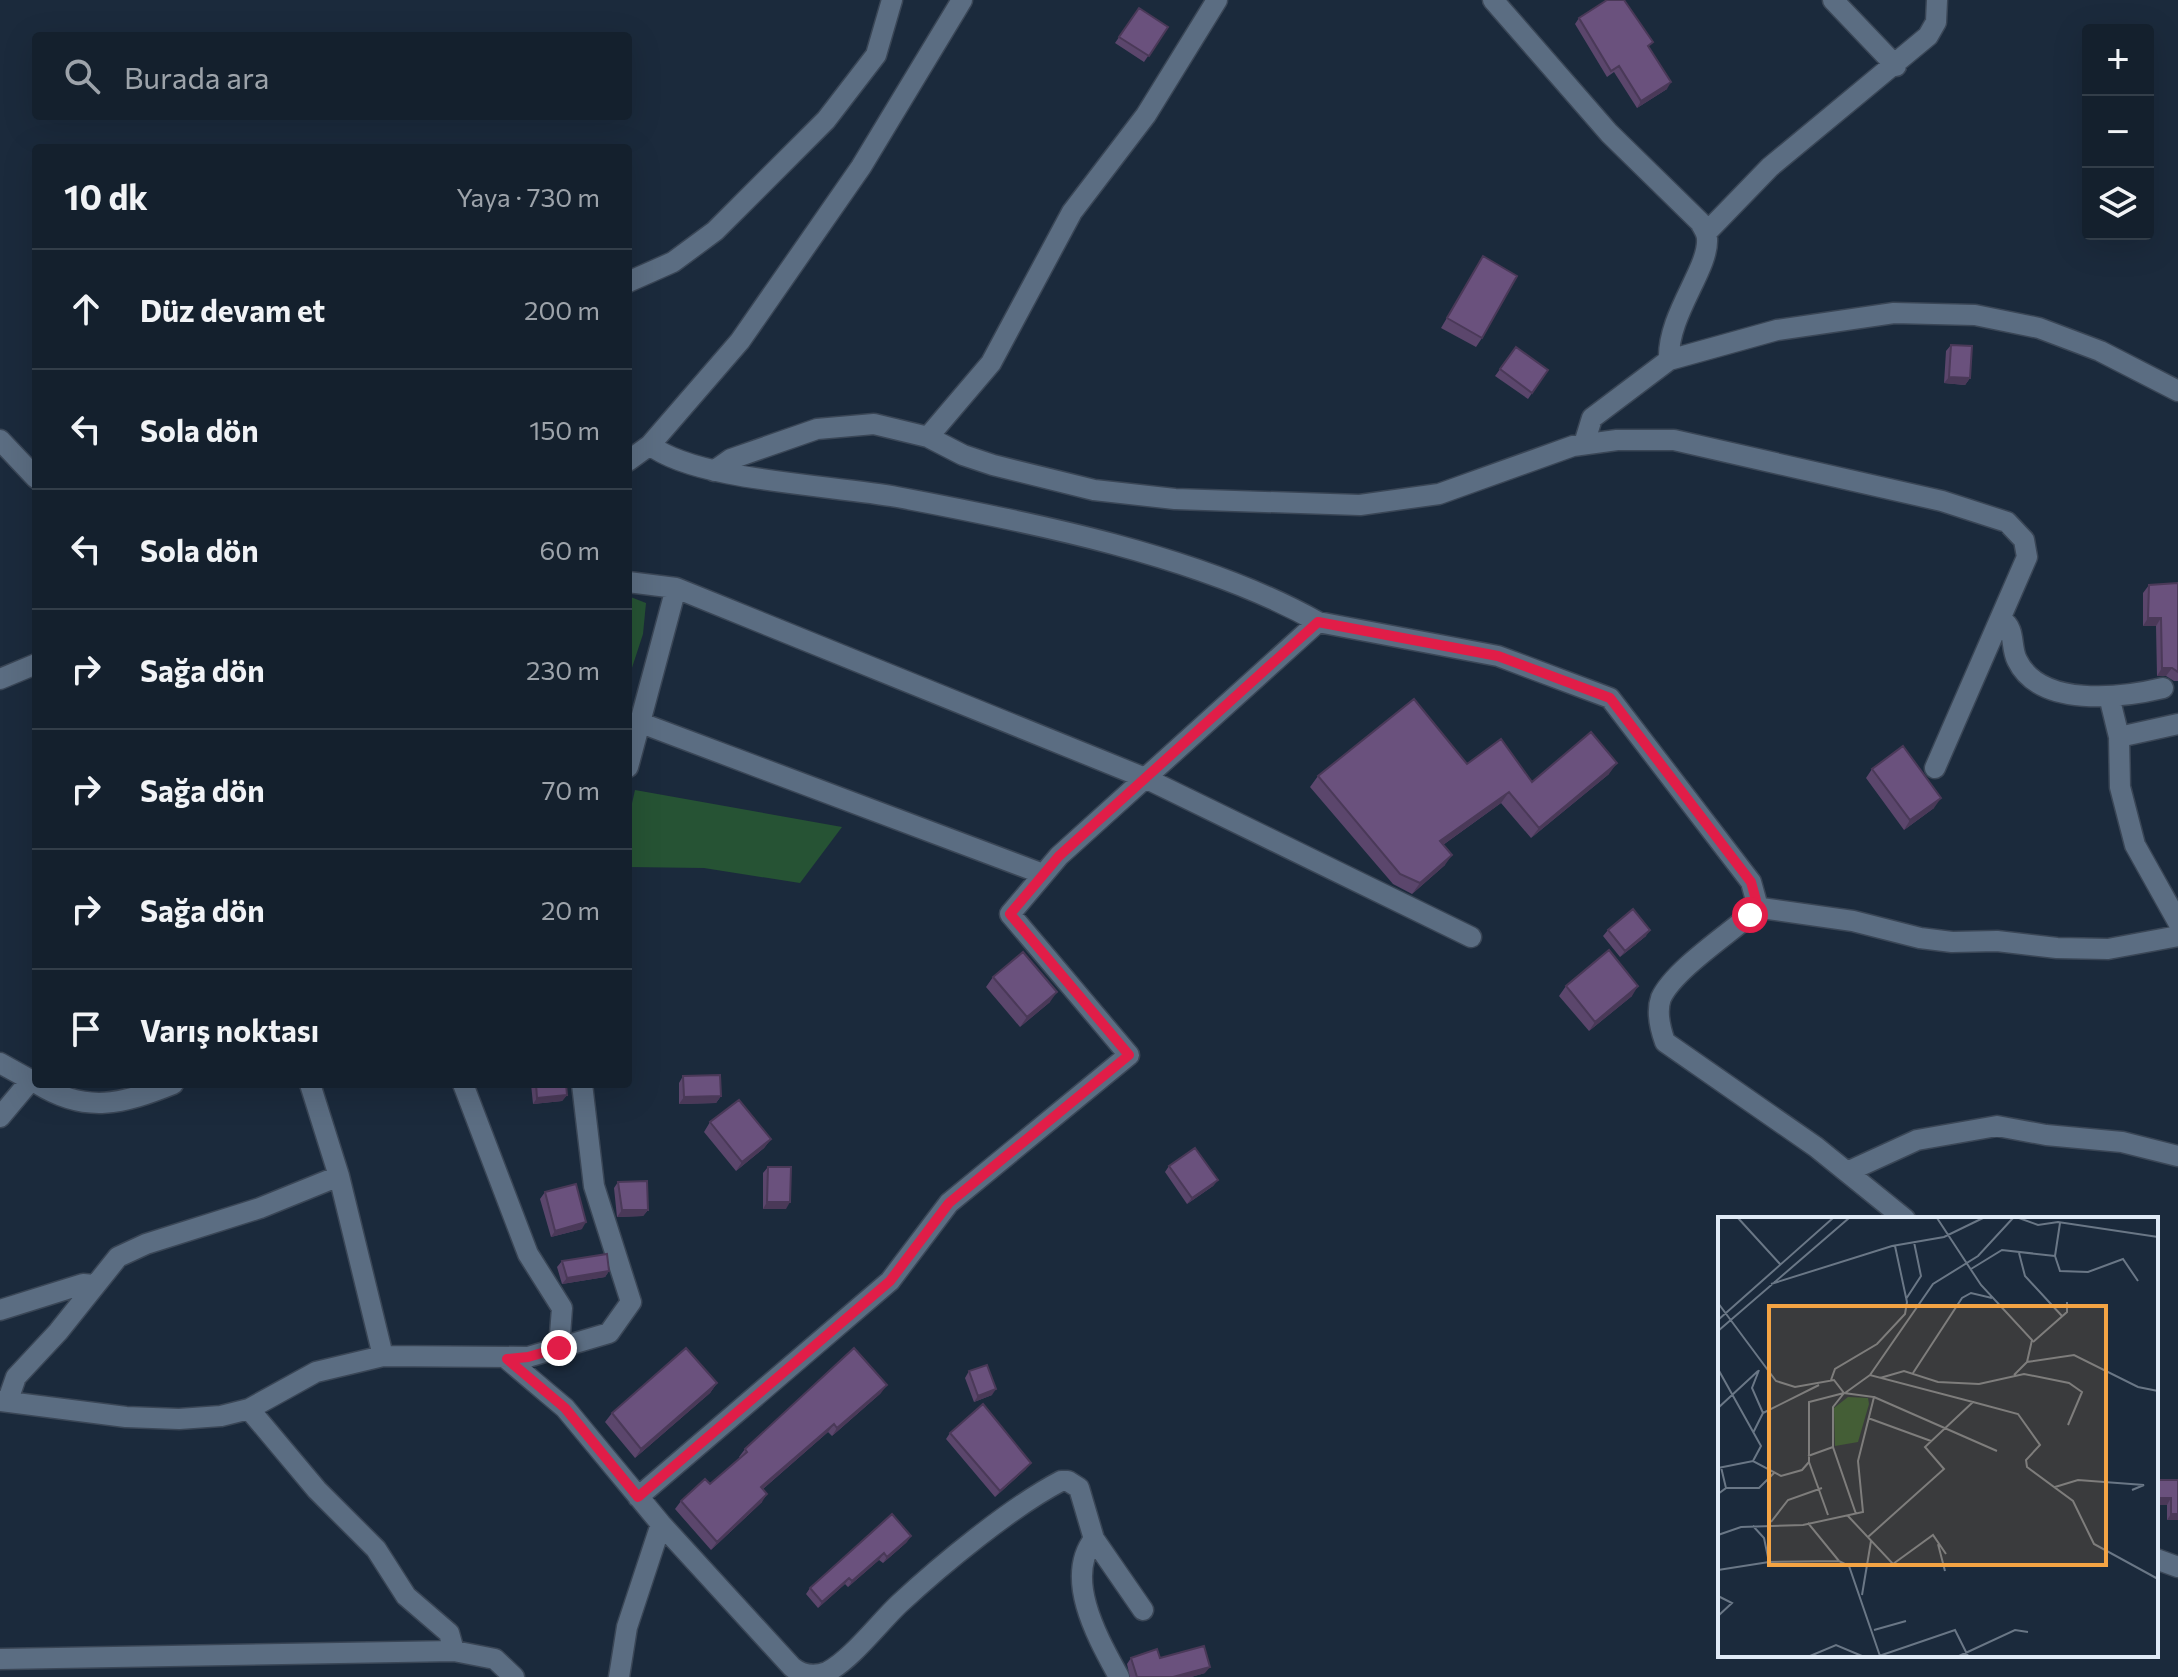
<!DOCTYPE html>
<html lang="tr">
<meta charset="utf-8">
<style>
body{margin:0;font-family:Commissioner,sans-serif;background:#212d39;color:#f1f3f6}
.controls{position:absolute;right:24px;top:24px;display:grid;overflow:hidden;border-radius:8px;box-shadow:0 8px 32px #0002}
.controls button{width:72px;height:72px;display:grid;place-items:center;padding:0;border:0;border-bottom:2px solid #333e49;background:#14202d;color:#f1f3f6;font:40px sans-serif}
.stop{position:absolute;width:24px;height:24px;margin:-18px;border:6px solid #e11d48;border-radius:50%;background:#fff}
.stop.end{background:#e11d48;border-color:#fff;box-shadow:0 2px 8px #0008}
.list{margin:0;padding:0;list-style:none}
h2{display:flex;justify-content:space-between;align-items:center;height:104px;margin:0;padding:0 32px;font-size:34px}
h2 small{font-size:26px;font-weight:400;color:#9da3aa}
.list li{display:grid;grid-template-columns:52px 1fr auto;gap:24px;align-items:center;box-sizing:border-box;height:120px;padding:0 32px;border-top:2px solid #333e49}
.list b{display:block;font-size:30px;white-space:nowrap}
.list em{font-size:26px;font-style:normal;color:#9da3aa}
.icon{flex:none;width:44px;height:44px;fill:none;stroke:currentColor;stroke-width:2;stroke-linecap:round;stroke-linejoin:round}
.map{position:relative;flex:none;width:2178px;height:1677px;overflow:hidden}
.search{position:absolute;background:#14202d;box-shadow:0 8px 32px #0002;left:32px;top:32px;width:600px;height:88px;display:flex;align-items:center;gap:20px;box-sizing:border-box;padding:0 28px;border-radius:8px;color:#9da3aa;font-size:30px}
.panel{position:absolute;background:#14202d;box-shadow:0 8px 32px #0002;left:32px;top:144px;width:600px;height:944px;border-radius:8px}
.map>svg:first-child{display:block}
</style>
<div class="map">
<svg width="2178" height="1677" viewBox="0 0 2178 1677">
<rect width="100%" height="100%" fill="#1b2a3c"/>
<!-- green -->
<path fill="#265334" d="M628 596 646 603 643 634 628 680Z
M635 790 842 827 800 883 704 868 628 867V821Z"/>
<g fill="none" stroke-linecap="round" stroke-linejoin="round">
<defs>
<path id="minor" d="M1493 0 1609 133 1700 222C1703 228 1707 233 1707 239 1709 269 1667 315 1669 360
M1833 0 1896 66
M1706 233 1770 167 1928 36 1936 22 1937 0
M628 282 673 262 715 231 826 120 876 55 892 0
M928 437 991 363 1072 212 1146 115 1217 0
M0 440 36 478
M1584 444 1592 418 1669 360 1777 330 1894 313 1975 315 2039 328 2100 351 2178 391
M650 445 740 341 861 167 962 0
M628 461 650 445C696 481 833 485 897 497 1030 522 1201 556 1318 622L1059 856 1010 914 1129 1055 949 1203 890 1281 638 1497
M714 471 731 459 817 429 874 424 928 437 963 455 993 465 1094 490 1175 499 1360 505 1439 494 1573 446 1617 440H1674L1942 501 2007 522 2024 540 2027 557 1935 768
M628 582 676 588 628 767
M676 588 1145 778 1471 937
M2002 620C2016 629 2010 646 2017 660 2040 708 2121 698 2163 688
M1318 622 1498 656 1610 698 1751 882 1756 900 1750 915C1727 935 1673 971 1661 998 1656 1012 1660 1028 1665 1042L1816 1147 1905 1219
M0 679 36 664
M2109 696 2119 737 2120 787 2135 845 2178 922
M641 723 1043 874
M2119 737 2178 724
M1754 907 1853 921 1920 938 1952 942 1997 941 2057 948 2108 949 2178 936
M0 1063 36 1083
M38 1084C86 1114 123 1104 173 1084
M310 1084 339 1176 383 1356
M463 1084 528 1254 562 1308 559 1348
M0 1117 31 1080
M1847 1172 1917 1140 1997 1126 2046 1135 2122 1142 2178 1156
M0 1310 83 1284 94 1285
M507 1359 565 1408 661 1524 792 1667C802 1675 814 1677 827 1672 850 1661 879 1623 899 1604 941 1565 1011 1507 1061 1481H1068L1079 1488 1094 1539 1143 1610
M8 1400 16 1377 58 1332 118 1257 146 1244 260 1208 339 1176
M0 1401 126 1417 179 1419 221 1416 249 1409 316 1372 383 1356 528 1357 609 1333 631 1302 594 1186 582 1084
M249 1409 317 1490 376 1549 406 1596 449 1633 454 1651
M1094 1539C1063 1579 1099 1640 1119 1677
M2156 1559 2178 1567
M0 1659 454 1651 495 1659 514 1677
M619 1677 627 1627 661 1524"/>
</defs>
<!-- minor casing -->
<use href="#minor" stroke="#3a4656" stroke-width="23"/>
<!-- minor -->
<use href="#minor" stroke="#5b6d82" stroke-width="20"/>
</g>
<!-- wall -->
<path fill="#5b466c" d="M1139 8 1168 27 1144 62 1115 43Z
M1579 18 1649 47 1667 89 1637 108 1614 72 1607 77 1575 24Z
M1483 256 1482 338 1476 347 1441 328Z
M1951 345 1970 378 1965 385 1944 383 1946 351Z
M1516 347 1548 370 1528 399 1495 376Z
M2178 583V681H2174L2166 676H2157L2156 626H2143V593L2149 585Z
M1467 764 1532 782 1609 774 1531 838 1501 803 1443 845 1445 865 1412 894 1393 884 1310 787 1318 776Z
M1872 769 1934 808 1904 830 1866 778Z
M1608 930 1646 936 1620 957 1603 936Z
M993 977 1050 1002 1020 1027 986 987Z
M1566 986 1632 996 1589 1031 1559 996Z
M683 1076 721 1096 716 1103 679 1104V1083Z
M531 1084H566L567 1095 562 1101 533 1104Z
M710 1122 771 1139 764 1148 736 1171 704 1132Z
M1169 1166 1218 1180 1213 1186 1187 1204 1165 1172Z
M768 1167 786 1209H763V1173Z
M618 1182 648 1210 643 1216 617 1217 614 1188Z
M545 1192 582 1229 551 1237 540 1199Z
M562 1261 609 1271 605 1277 562 1284 557 1267Z
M969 1371 992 1395 974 1402 965 1378Z
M717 1383 710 1393 635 1458 605 1422 612 1413Z
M881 1393 832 1436 828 1432 763 1489 762 1502 711 1550 675 1509 681 1501 710 1484 740 1458 739 1457 745 1449Z
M950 1433 1026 1469 995 1497 946 1439Z
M2178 1480V1520H2167V1505H2156Z
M907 1542 883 1563 879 1560 848 1587 845 1584 818 1608 806 1594 810 1588Z
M1131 1658H1160L1205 1673 1191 1677H1130L1127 1664Z"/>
<!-- shaded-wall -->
<path fill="#4a3958" d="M1671 82 1667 89 1637 108 1641 101Z
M1949 377 1970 378 1965 385 1944 383Z
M2148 618H2161L2156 626H2143Z
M2162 668H2172L2166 676H2157Z
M1617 763 1609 774 1531 838 1539 828Z
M1509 792 1501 803 1433 852 1440 841Z
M1941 798 1934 808 1904 830 1910 820Z
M1452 855 1445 865 1412 894 1420 883Z
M1650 930 1646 936 1620 957 1625 951Z
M1638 986 1632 996 1589 1031 1595 1022Z
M1057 992 1050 1002 1020 1027 1027 1017Z
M567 1095 562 1101 533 1104 537 1098Z
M721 1096 716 1103 679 1104 684 1097Z
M771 1139 764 1148 736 1171 742 1162Z
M1218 1180 1213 1186 1187 1204 1192 1198Z
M767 1202H790L786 1209H763Z
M622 1210H648L643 1216 617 1217Z
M586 1222 582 1229 551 1237 555 1231Z
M609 1271 605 1277 562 1284 567 1278Z
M717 1383 710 1393 635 1458 641 1449Z
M887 1385 881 1393 832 1436 837 1428Z
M996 1389 992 1395 974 1402 978 1396Z
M834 1424 828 1432 756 1495 761 1487Z
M1031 1463 1026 1469 995 1497 1000 1491Z
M767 1494 762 1502 711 1550 717 1542Z
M2156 1498H2171L2167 1505H2156Z
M2171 1514H2178V1520H2167Z
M911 1536 907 1542 883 1563 887 1557Z
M884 1553 879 1560 848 1587 852 1581Z
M849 1578 845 1584 818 1608 822 1602Z
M1210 1667 1205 1673 1191 1677H1173Z"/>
<!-- building -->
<path fill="#6a517d" stroke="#4a3958" stroke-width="2" d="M1607 0H1624L1653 42 1648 46 1671 82 1641 101 1619 66 1611 71 1579 18Z
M1139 8 1168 27 1149 56 1119 37Z
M1483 256 1517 276 1482 338 1447 318Z
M1951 345 1972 346 1970 378 1949 377Z
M1516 347 1548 370 1532 393 1500 369Z
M2178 583V672L2172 668H2162L2161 618H2148L2149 585Z
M1414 699 1467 764 1501 739 1532 782 1591 732 1617 763 1539 828 1509 792 1440 841 1452 855 1420 883 1400 874 1318 776Z
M1903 746 1941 798 1910 820 1872 769Z
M1633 909 1650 930 1625 951 1608 930Z
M1609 950 1638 986 1595 1022 1566 986Z
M1023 952 1057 992 1027 1017 993 977Z
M720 1075 721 1096 684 1097 683 1076Z
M536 1084H566L567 1095 537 1098Z
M739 1100 771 1139 742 1162 710 1122Z
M1195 1148 1218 1180 1192 1198 1169 1166Z
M768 1167H791L790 1202H767Z
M647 1181 648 1210H622L618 1182Z
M576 1184 586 1222 555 1231 545 1192Z
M607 1254 609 1271 567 1278 562 1261Z
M686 1348 717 1383 641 1449 612 1413Z
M854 1348 887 1385 837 1428 834 1424 761 1487 767 1494 717 1542 681 1501 705 1479 710 1484 747 1452 745 1449Z
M987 1365 996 1389 978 1396 969 1371Z
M983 1404 1031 1463 1000 1491 950 1433Z
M2156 1480H2178V1514H2171V1498H2156Z
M892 1514 911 1536 887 1557 884 1553 852 1581 849 1578 822 1602 810 1588Z
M1204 1646 1210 1667 1173 1677H1137L1131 1658 1157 1649 1160 1658Z"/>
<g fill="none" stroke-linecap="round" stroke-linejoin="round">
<!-- route -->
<path stroke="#e11d48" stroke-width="10" d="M559 1348 528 1357 507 1359 565 1408 638 1497 890 1281 949 1203 1129 1055 1010 914 1059 856 1318 622 1498 656 1610 698 1751 882 1756 900 1750 915"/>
</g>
<!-- overview -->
<g transform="translate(1718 1217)">
<rect width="440" height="440" fill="#1b2a3c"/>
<path d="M130 180 150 181 151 187 140 225 117 229 116 191Z" fill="#265334"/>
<path fill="none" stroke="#6a7786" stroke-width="2" d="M20 1 62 47M219 1 263 68 314 123 309 145M301 1 320 8 340 5 440 20M342 6 337 39 342 54 370 55 405 42 420 64M301 36 307 59 344 99M253 52 284 33 337 39M53 67 174 29 226 20 265 1M188 82 203 59 196 25M0 86 58 164 77 170 116 163 126 176 156 180 140 244 145 295 85 308 23 310 0 318M0 103 115 1M0 114 131 1M315 125 349 95V85M0 152 43 229 35 244M195 156 244 81 253 76 274 81M152 158 215 67 260 39 295 1M296 158 309 145 356 138 420 170 440 174M162 161 186 154 220 165 261 167 306 157 351 166 364 175 350 208M113 163 117 152 159 127 187 97 189 85 177 29M127 176 152 158 255 185 207 230 226 252 150 320M156 180 279 234M255 185 300 197 322 228 308 243 309 250 355 284 376 327 440 362M0 191 40 154M45 196 101 168M150 201 213 224M35 216 45 196 34 171 41 153M90 239 115 230M91 245 110 298M0 251 35 244 63 259 84 253 91 245V185L126 176 115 190V230L138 297M337 270 360 263 426 268 414 273M8 271H41L56 256M0 277 8 271 3 250M130 299 175 347 215 318 228 337M53 305 70 283 104 271M90 306 121 344M35 309 46 321 51 345 121 344 131 349 162 439M220 327 227 354M0 353 51 345M144 378 153 324M0 379 14 386 0 399M156 413 188 404M92 439 118 428 144 439M161 439 237 413 250 439M241 439 297 413 310 415"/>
<path fill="#f4a444" fill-opacity="0.15" stroke="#f4a444" stroke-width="4" d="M51 89H388V348H51Z"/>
<rect width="440" height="440" fill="none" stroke="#e0eaf6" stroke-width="4"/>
</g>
</svg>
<div class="controls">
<button>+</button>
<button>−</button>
<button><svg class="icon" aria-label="layers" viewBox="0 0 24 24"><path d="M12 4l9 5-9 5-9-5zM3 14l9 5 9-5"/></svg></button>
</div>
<div class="stop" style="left:1750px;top:915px"></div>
<div class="stop end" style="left:559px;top:1348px"></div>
<div class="search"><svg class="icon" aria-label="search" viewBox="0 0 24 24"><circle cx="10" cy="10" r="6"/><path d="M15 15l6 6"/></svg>Burada ara</div>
<section class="panel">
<h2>10 dk<small>Yaya · 730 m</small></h2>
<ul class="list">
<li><svg class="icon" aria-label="ahead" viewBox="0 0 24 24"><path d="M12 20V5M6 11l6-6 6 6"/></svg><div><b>Düz devam et</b></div><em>200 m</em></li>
<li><svg class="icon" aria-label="left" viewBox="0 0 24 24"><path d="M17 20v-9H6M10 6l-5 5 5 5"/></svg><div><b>Sola dön</b></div><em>150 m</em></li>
<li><svg class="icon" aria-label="left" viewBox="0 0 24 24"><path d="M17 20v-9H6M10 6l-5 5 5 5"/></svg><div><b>Sola dön</b></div><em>60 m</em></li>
<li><svg class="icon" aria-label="right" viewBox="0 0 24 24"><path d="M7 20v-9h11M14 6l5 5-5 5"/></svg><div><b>Sağa dön</b></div><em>230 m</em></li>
<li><svg class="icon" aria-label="right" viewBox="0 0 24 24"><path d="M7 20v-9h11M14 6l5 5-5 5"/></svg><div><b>Sağa dön</b></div><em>70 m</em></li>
<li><svg class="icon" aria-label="right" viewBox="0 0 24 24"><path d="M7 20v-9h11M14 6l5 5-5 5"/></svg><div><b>Sağa dön</b></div><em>20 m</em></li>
<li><svg class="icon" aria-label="arrive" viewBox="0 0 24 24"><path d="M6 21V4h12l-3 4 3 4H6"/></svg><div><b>Varış noktası</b></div></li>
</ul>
</section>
</div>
